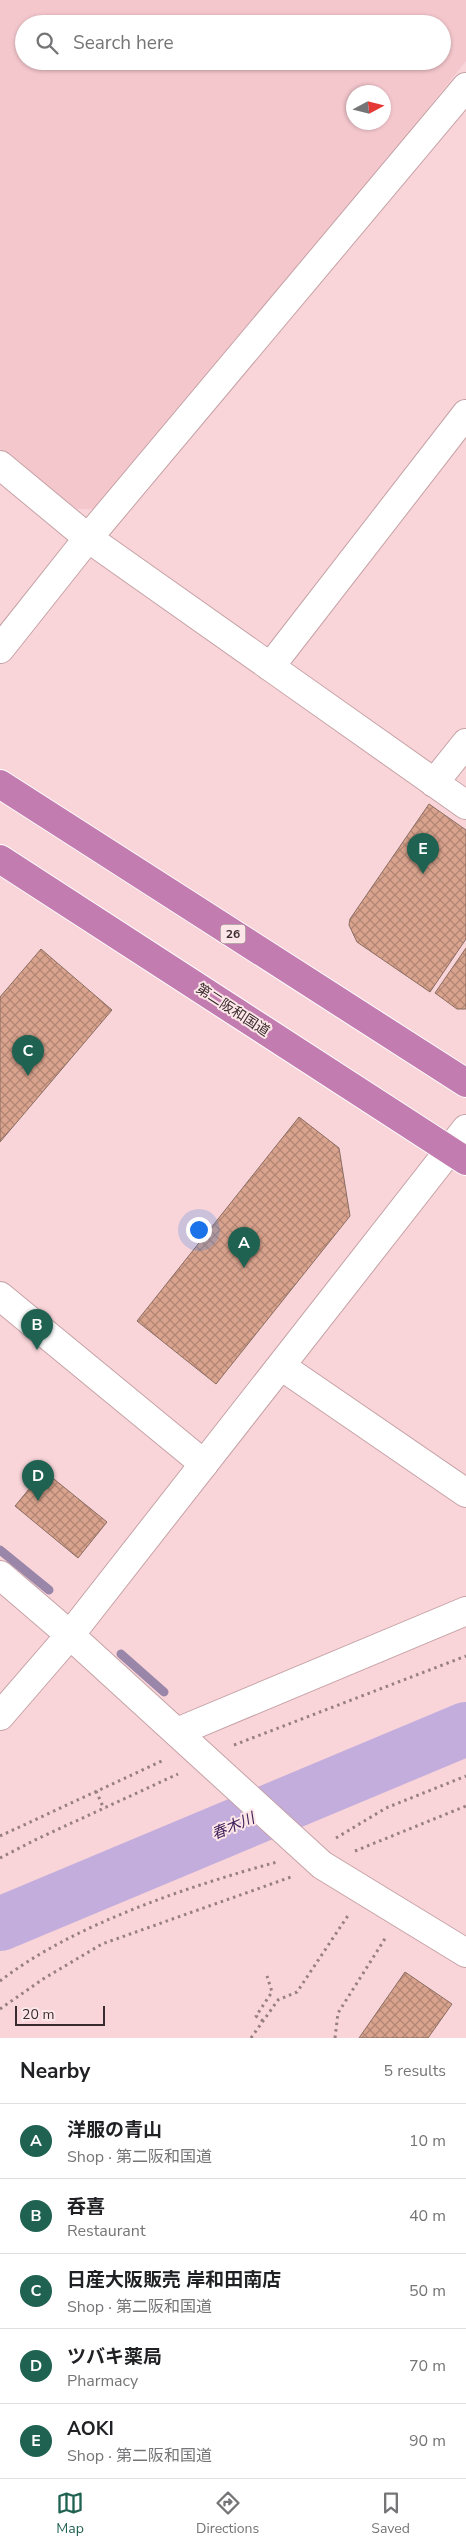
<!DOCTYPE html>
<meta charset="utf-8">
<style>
body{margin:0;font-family:"Nunito Sans","Noto Sans JP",sans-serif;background:#f2f2f2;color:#202124}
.compass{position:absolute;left:346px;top:85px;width:45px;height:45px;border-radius:50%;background:#fff;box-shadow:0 1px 4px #0004;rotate:83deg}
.scale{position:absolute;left:15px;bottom:12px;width:90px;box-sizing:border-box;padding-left:5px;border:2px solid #3a2c2e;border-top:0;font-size:14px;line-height:18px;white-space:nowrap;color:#3a2c2e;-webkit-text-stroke:4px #fce6e8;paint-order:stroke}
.you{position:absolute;left:198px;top:1229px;width:18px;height:18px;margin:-12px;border:4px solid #fff;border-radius:50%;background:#1a73e8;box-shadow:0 0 0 8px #1a73e833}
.badge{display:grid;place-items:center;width:32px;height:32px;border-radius:50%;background:#206251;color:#fff;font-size:16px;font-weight:700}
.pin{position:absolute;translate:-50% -41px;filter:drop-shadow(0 1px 2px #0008)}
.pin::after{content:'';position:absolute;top:26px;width:18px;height:15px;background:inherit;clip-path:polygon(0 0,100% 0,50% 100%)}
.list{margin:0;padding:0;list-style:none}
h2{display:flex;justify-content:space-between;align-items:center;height:65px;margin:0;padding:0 20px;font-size:21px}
h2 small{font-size:16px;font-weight:400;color:#757577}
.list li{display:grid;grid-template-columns:32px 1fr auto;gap:15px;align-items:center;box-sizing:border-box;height:75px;padding:0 20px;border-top:1px solid #e0e0e0}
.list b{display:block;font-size:19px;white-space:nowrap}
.list p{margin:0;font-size:16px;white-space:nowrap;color:#757577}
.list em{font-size:16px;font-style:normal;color:#757577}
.icon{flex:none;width:28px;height:28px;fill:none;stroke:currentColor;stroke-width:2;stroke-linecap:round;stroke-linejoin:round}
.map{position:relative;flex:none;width:466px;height:2038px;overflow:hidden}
.search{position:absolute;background:#fff;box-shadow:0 1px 4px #0004;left:15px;right:15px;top:15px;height:55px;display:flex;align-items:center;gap:12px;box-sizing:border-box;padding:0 18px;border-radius:28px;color:#757577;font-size:19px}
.sheet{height:440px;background:#fff}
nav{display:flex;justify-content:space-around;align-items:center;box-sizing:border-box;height:70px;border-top:1px solid #e0e0e0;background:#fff;font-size:14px;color:#757577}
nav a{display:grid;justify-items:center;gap:2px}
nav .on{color:#206251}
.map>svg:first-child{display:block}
</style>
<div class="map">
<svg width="466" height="2038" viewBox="0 0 466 2038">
<defs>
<pattern id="building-cross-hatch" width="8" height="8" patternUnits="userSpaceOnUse" patternTransform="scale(1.25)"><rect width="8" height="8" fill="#d9a38d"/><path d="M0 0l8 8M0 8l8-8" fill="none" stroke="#b18574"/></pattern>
</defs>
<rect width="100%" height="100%" fill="#f9d5d9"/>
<!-- built -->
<path fill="#f4c7cd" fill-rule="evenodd" d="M0 0H466V61L292 278 96 509H72L0 449ZM24 24H442V61H24ZM354 92H384V122H354Z"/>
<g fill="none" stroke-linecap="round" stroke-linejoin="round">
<!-- stream -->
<path stroke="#9986a8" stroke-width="9" d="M0 1550 49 1590
M121 1654 164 1692"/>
<!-- river -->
<path stroke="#c2addd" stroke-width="54" d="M0 1924 466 1729"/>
</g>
<!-- building -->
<path fill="url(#building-cross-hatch)" stroke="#8a6d62" d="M429 804 466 830V939L430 992 357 942 349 925 350 919Z
M466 948V1009H457L435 993Z
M41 949 112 1010 0 1142V997Z
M299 1117 339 1148 350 1216 216 1384 137 1321Z
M44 1471 107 1522 78 1558 15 1506Z
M405 1972 452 2004 428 2038H359Z"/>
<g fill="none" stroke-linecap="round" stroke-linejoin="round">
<defs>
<path id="street" d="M0 465 88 538 466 805
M0 649 88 538 466 87
M270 667 466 414
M434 783 466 743
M0 1296 204 1464
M281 1366 466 1493
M0 1575 70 1635
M177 1732 466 1611"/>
<path id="secondary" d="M70 1635 322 1865 466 1953
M0 1716 70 1635 466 1129"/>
<path id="highway" d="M0 784 466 1083
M0 859 466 1161"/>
</defs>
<!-- street casing -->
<use href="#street" stroke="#c5a2a6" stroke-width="30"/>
<!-- secondary casing -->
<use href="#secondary" stroke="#c5a2a6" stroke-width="30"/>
<!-- highway casing -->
<use href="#highway" stroke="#fff" stroke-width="30"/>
<!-- path -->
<path stroke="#987f82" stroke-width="3" stroke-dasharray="2.5 4" stroke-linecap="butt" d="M234 1745 466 1656
M96 1791 104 1809
M0 1836 164 1760
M336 1838 386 1808 466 1776
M355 1851 466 1806
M0 1858 37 1839 178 1774
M0 1981C72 1925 189 1886 277 1862
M0 2009 43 1979 102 1944 291 1877
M263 2021 256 2016 272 1992 267 1976
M251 2038 278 2000 297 1992 349 1914
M335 2038 338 2013 386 1937"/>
<!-- street -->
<use href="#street" stroke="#fff" stroke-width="28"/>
<!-- secondary -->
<use href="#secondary" stroke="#fff" stroke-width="28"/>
<!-- highway -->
<use href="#highway" stroke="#c37caf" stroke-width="28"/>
</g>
<g text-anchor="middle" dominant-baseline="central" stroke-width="4" stroke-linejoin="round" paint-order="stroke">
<!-- shield labels -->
<rect fill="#fce6e8" stroke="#746466" stroke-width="1" x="220.5" y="924.5" width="25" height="19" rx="4"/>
<g font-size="12" font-weight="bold" fill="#3a2c2e">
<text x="233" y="934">26</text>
</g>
<!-- street labels -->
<g font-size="14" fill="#3a2c2e" stroke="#fce6e8">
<text transform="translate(233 1010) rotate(33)">第二阪和国道</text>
</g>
<!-- water labels -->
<g font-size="15" font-style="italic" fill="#3f215b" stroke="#fce6e8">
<text transform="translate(233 1826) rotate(-23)">春木川</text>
</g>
</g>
</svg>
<svg class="compass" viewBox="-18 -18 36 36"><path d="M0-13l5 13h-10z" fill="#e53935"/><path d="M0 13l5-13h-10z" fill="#757577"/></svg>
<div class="scale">20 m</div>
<div class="you"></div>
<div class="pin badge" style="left:244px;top:1268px">A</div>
<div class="pin badge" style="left:37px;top:1350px">B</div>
<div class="pin badge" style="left:28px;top:1076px">C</div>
<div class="pin badge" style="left:38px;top:1501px">D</div>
<div class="pin badge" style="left:423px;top:874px">E</div>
<div class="search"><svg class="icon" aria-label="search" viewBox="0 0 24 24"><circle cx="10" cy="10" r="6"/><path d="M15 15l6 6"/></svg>Search here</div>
</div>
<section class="sheet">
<h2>Nearby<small>5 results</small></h2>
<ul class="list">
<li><span class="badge">A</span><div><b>洋服の青山</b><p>Shop · 第二阪和国道</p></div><em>10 m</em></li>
<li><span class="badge">B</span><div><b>呑喜</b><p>Restaurant</p></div><em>40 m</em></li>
<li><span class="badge">C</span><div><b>日産大阪販売 岸和田南店</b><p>Shop · 第二阪和国道</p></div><em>50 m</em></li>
<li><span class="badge">D</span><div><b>ツバキ薬局</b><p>Pharmacy</p></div><em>70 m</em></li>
<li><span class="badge">E</span><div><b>AOKI</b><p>Shop · 第二阪和国道</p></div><em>90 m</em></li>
</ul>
</section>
<nav>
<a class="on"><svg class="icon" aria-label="map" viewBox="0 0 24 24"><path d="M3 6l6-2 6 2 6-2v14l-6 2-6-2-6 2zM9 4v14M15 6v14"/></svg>Map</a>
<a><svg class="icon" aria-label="directions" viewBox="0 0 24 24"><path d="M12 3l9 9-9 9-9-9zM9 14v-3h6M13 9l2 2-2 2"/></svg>Directions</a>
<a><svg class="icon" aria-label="saved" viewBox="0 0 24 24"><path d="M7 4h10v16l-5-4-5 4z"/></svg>Saved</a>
</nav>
